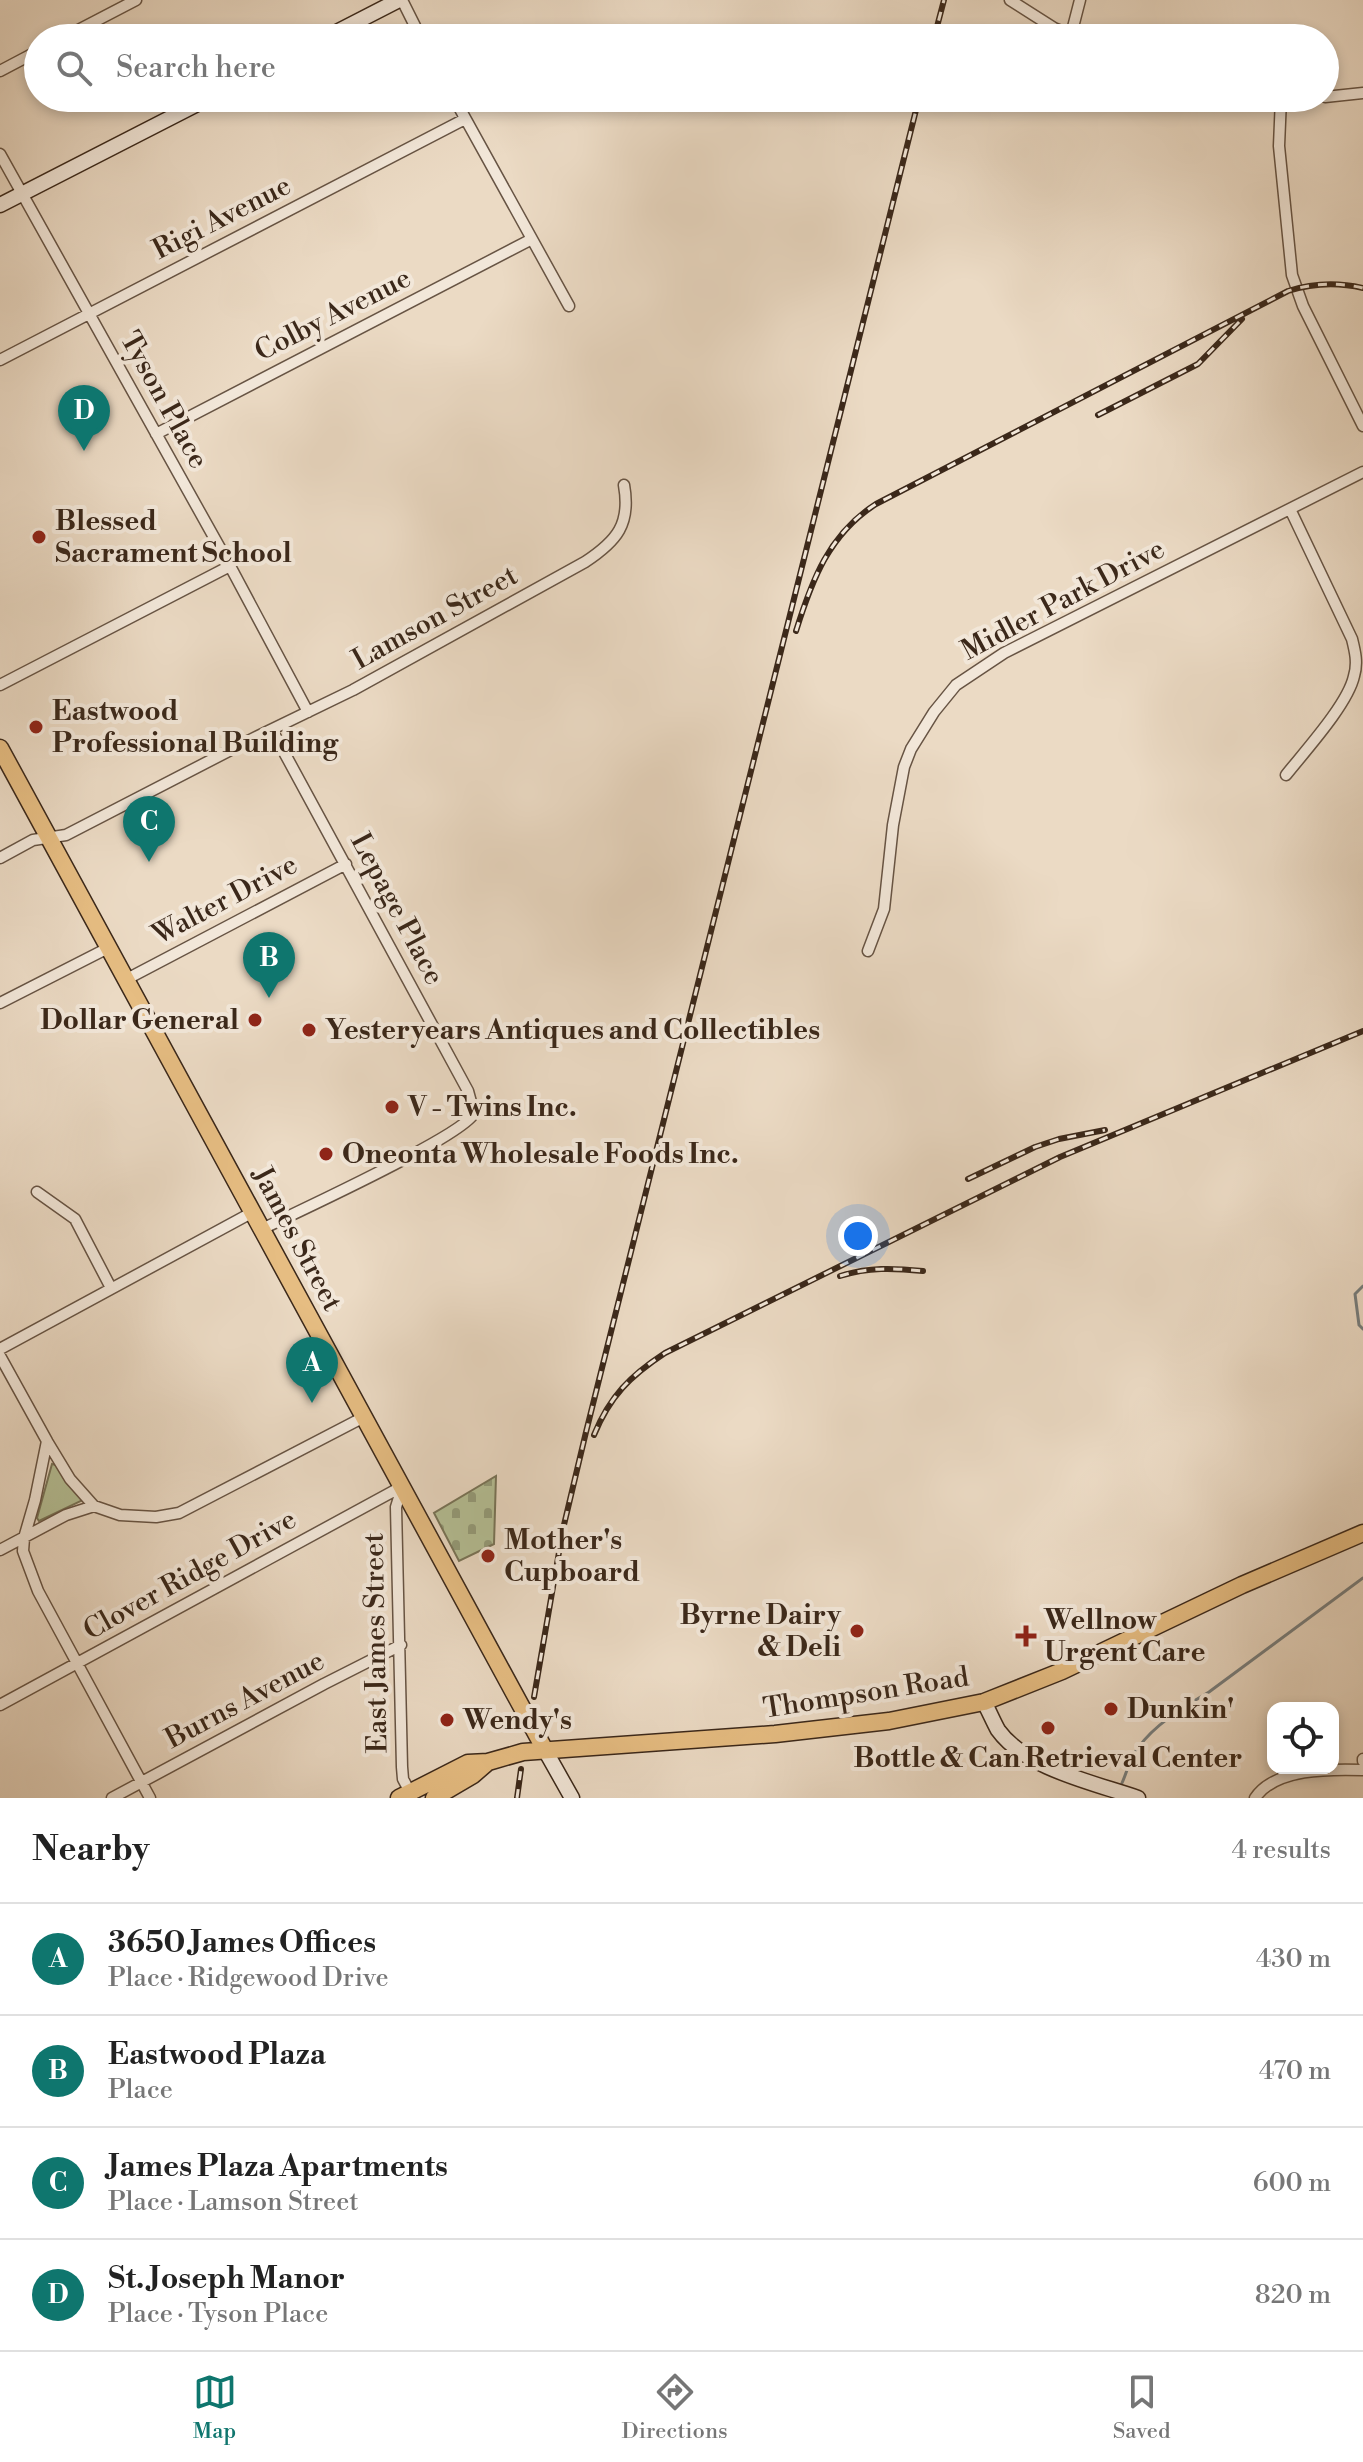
<!DOCTYPE html>
<meta charset="utf-8">
<style>
body{margin:0;font-family:"Libre Bodoni",serif;background:#f2f2f2;color:#222}
.controls{position:absolute;right:24px;bottom:24px;display:grid;overflow:hidden;border-radius:16px;box-shadow:0 4px 12px #0003}
.controls button{width:72px;height:72px;display:grid;place-items:center;padding:0;border:0;border-bottom:2px solid #e0e0e0;background:#fff;color:#222;font:40px sans-serif}
.you{position:absolute;left:858px;top:1236px;width:28px;height:28px;margin:-20px;border:6px solid #fff;border-radius:50%;background:#1a73e8;box-shadow:0 0 0 12px #1a73e833}
.badge{display:grid;place-items:center;width:52px;height:52px;border-radius:50%;background:#0f766e;color:#fff;font-size:26px;font-weight:700}
.pin{position:absolute;translate:-50% -66px;filter:drop-shadow(0 2px 4px #0008)}
.pin::after{content:'';position:absolute;top:42px;width:28px;height:24px;background:inherit;clip-path:polygon(0 0,100% 0,50% 100%)}
.list{margin:0;padding:0;list-style:none}
h2{display:flex;justify-content:space-between;align-items:center;height:104px;margin:0;padding:0 32px;font-size:34px}
h2 small{font-size:26px;font-weight:400;color:#767676}
.list li{display:grid;grid-template-columns:52px 1fr auto;gap:24px;align-items:center;box-sizing:border-box;height:112px;padding:0 32px;border-top:2px solid #e0e0e0}
.list b{display:block;font-size:30px;white-space:nowrap}
.list p{margin:0;font-size:26px;white-space:nowrap;color:#767676}
.list em{font-size:26px;font-style:normal;color:#767676}
.icon{flex:none;width:44px;height:44px;fill:none;stroke:currentColor;stroke-width:2;stroke-linecap:round;stroke-linejoin:round}
.map{position:relative;flex:none;width:1363px;height:1798px;overflow:hidden}
.search{position:absolute;background:#fff;box-shadow:0 4px 12px #0003;left:24px;right:24px;top:24px;height:88px;display:flex;align-items:center;gap:20px;box-sizing:border-box;padding:0 28px;border-radius:44px;color:#767676;font-size:30px}
.sheet{height:552px;background:#fff}
nav{display:flex;justify-content:space-around;align-items:center;box-sizing:border-box;height:112px;border-top:2px solid #e0e0e0;background:#fff;font-size:22px;color:#767676}
nav a{display:grid;justify-items:center;gap:4px}
nav .on{color:#0f766e}
.map>svg:first-child{display:block}
</style>
<div class="map">
<svg width="1363" height="1798" viewBox="0 0 1363 1798">
<defs>
<pattern id="cemetery-stones" width="16" height="16" patternUnits="userSpaceOnUse" patternTransform="scale(2)"><rect width="16" height="16" fill="#b5c096"/><path d="M2 7V4a2 2 0 0 1 4 0v3zM10 15v-3a2 2 0 0 1 4 0v3z" fill="#949c7a"/></pattern>
</defs>
<rect width="100%" height="100%" fill="#ebdac4"/>
<filter id="stains"><feTurbulence type="fractalNoise" baseFrequency=".0025" numOctaves="4"/><feColorMatrix values="0 0 0 0 .2 0 0 0 0 .09 0 0 0 0 .02 0 0 0 .5 -.17"/></filter>
<radialGradient id="worn" r=".72"><stop offset=".6" stop-color="#630" stop-opacity="0"/><stop offset="1" stop-color="#630" stop-opacity=".3"/></radialGradient>
<!-- grass -->
<path fill="#b5c096" stroke="#787458" stroke-width="2" d="M52 1464 56 1465 83 1500 39 1521 37 1518Z"/>
<!-- cemetery -->
<path fill="url(#cemetery-stones)" stroke="#787458" stroke-width="2" d="M496 1476 494 1544 459 1561 434 1513Z"/>
<g fill="none" stroke-linecap="round" stroke-linejoin="round">
<!-- stream -->
<path stroke="#777e7e" stroke-width="3" d="M1363 1286 1355 1294 1359 1325 1363 1329
M1122 1783C1127 1772 1130 1757 1138 1748 1154 1725 1185 1706 1209 1692L1363 1578"/>
<defs>
<path id="street" d="M402 0 421 38
M1010 0 1054 28 1078 38
M1071 35 1080 0
M63 38 136 0
M0 71 38 51
M1325 97 1363 93
M454 98 569 306
M1281 98 1279 146 1292 275 1303 306 1363 426
M0 154 230 566 308 712
M0 360 465 119
M156 434 532 239
M0 685 230 566
M1286 775C1305 751 1348 704 1354 676 1358 663 1355 651 1352 639L1290 509
M0 858 33 840 66 835 250 740 353 690 585 562C617 541 631 524 624 485
M868 951 884 909 893 825 904 767 911 749 934 712 956 685 1004 653 1363 472
M127 979 346 864
M0 1003 110 947
M37 1192 75 1219 111 1288
M262 1229C295 1213 465 1135 474 1113L468 1091 272 730
M0 1349 253 1212
M0 1356 47 1441 35 1500 24 1538 23 1551 38 1591 150 1798
M47 1441 70 1479 94 1506
M402 1488 396 1507 402 1767 403 1779 412 1796
M0 1550 66 1515 94 1506 120 1515 156 1517 179 1513 364 1417
M0 1705 403 1486
M1363 1759V1761
M112 1798 324 1684 401 1645
M1255 1798C1275 1768 1330 1769 1363 1770"/>
<path id="secondary" d="M325 38 399 0
M0 205 209 98
M984 1702C989 1711 993 1721 998 1730 1026 1769 1095 1783 1138 1798
M545 1750 572 1798"/>
<path id="primary" d="M0 748 545 1750
M399 1798 468 1763 488 1762 523 1752 775 1734 889 1721 984 1702 1062 1671 1242 1585 1363 1533
M434 1798 473 1775 488 1762"/>
</defs>
<!-- street casing -->
<use href="#street" stroke="#675444" stroke-width="13"/>
<!-- secondary casing -->
<use href="#secondary" stroke="#3b281a" stroke-width="17"/>
<!-- primary casing -->
<use href="#primary" stroke="#3b281a" stroke-width="19"/>
<!-- street -->
<use href="#street" stroke="#f2e7d9" stroke-width="10"/>
<!-- secondary -->
<use href="#secondary" stroke="#f2e7d9" stroke-width="14"/>
<!-- primary -->
<use href="#primary" stroke="#e6bd82" stroke-width="16"/>
<defs>
<path id="rail" d="M934 38 944 0
M1098 415 1198 364 1242 319
M796 631C812 580 829 534 876 504L1288 291C1313 283 1337 282 1363 288
M968 1179 1035 1147 1059 1139 1105 1130
M840 1276C869 1267 893 1268 923 1271
M594 1435C610 1396 630 1376 665 1353L1060 1157 1363 1031
M534 1697 563 1529 586 1432 919 98
M517 1798 521 1769"/>
</defs>
<!-- rail casing -->
<use href="#rail" stroke="#3b281a" stroke-width="6"/>
<!-- rail -->
<use href="#rail" stroke="#f2e7d9" stroke-width="3" stroke-dasharray="9" stroke-linecap="butt"/>
</g>
<!-- markers -->
<g fill="#8f2418" stroke="#f2e7d9" stroke-width="3">
<circle cx="39" cy="537" r="8"/>
<circle cx="36" cy="727" r="8"/>
<circle cx="255" cy="1020" r="8"/>
<circle cx="309" cy="1030" r="8"/>
<circle cx="392" cy="1107" r="8"/>
<circle cx="326" cy="1154" r="8"/>
<circle cx="488" cy="1556" r="8"/>
<circle cx="857" cy="1631" r="8"/>
<path d="M1022 1624h8v8h8v8h-8v8h-8v-8h-8v-8h8z"/>
<circle cx="1111" cy="1709" r="8"/>
<circle cx="447" cy="1720" r="8"/>
<circle cx="1048" cy="1728" r="8"/>
</g>
<g text-anchor="middle" dominant-baseline="central" stroke-width="8" stroke-linejoin="round" paint-order="stroke">
<!-- street labels -->
<g font-size="28" fill="#3b281a" stroke="#f2e7d9">
<text transform="translate(222 218) rotate(-27)">Rigi Avenue</text>
<text transform="translate(333 315) rotate(-27)">Colby Avenue</text>
<text transform="translate(164 400) rotate(61)">Tyson Place</text>
<text transform="translate(1063 600) rotate(-28)">Midler Park Drive</text>
<text transform="translate(435 618) rotate(-29)">Lamson Street</text>
<text transform="translate(225 900) rotate(-28)">Walter Drive</text>
<text transform="translate(397 909) rotate(62)">Lepage Place</text>
<text transform="translate(297 1239) rotate(62)">James Street</text>
<text transform="translate(190 1575) rotate(-29)">Clover Ridge Drive</text>
<text transform="translate(376 1643) rotate(-91)">East James Street</text>
<text transform="translate(866 1693) rotate(-9)">Thompson Road</text>
<text transform="translate(245 1700) rotate(-28)">Burns Avenue</text>
</g>
<!-- poi labels -->
<g font-size="28" font-weight="bold" fill="#3b281a" stroke="#f2e7d9" text-anchor="start">
<text x="55" y="521">Blessed<tspan x="55" dy="32">Sacrament School</tspan></text>
<text x="52" y="711">Eastwood<tspan x="52" dy="32">Professional Building</tspan></text>
<text x="239" y="1020" text-anchor="end">Dollar General</text>
<text x="325" y="1030">Yesteryears Antiques and Collectibles</text>
<text x="408" y="1107">V - Twins Inc.</text>
<text x="342" y="1154">Oneonta Wholesale Foods Inc.</text>
<text x="504" y="1540">Mother's<tspan x="504" dy="32">Cupboard</tspan></text>
<text x="841" y="1615" text-anchor="end">Byrne Dairy<tspan x="841" dy="32">&amp; Deli</tspan></text>
<text x="1044" y="1620">Wellnow<tspan x="1044" dy="32">Urgent Care</tspan></text>
<text x="1127" y="1709">Dunkin'</text>
<text x="463" y="1720">Wendy's</text>
<text x="1048" y="1758" text-anchor="middle">Bottle &amp; Can Retrieval Center</text>
</g>
</g>
<rect width="100%" height="100%" filter="url(#stains)"/>
<rect width="100%" height="100%" fill="url(#worn)"/>
</svg>
<div class="controls">
<button><svg class="icon" aria-label="locate" viewBox="0 0 24 24"><circle cx="12" cy="12" r="6"/><path d="M12 2v4M12 18v4M2 12h4M18 12h4"/></svg></button>
</div>
<div class="you"></div>
<div class="pin badge" style="left:312px;top:1403px">A</div>
<div class="pin badge" style="left:269px;top:998px">B</div>
<div class="pin badge" style="left:149px;top:862px">C</div>
<div class="pin badge" style="left:84px;top:451px">D</div>
<div class="search"><svg class="icon" aria-label="search" viewBox="0 0 24 24"><circle cx="10" cy="10" r="6"/><path d="M15 15l6 6"/></svg>Search here</div>
</div>
<section class="sheet">
<h2>Nearby<small>4 results</small></h2>
<ul class="list">
<li><span class="badge">A</span><div><b>3650 James Offices</b><p>Place · Ridgewood Drive</p></div><em>430 m</em></li>
<li><span class="badge">B</span><div><b>Eastwood Plaza</b><p>Place</p></div><em>470 m</em></li>
<li><span class="badge">C</span><div><b>James Plaza Apartments</b><p>Place · Lamson Street</p></div><em>600 m</em></li>
<li><span class="badge">D</span><div><b>St. Joseph Manor</b><p>Place · Tyson Place</p></div><em>820 m</em></li>
</ul>
</section>
<nav>
<a class="on"><svg class="icon" aria-label="map" viewBox="0 0 24 24"><path d="M3 6l6-2 6 2 6-2v14l-6 2-6-2-6 2zM9 4v14M15 6v14"/></svg>Map</a>
<a><svg class="icon" aria-label="directions" viewBox="0 0 24 24"><path d="M12 3l9 9-9 9-9-9zM9 14v-3h6M13 9l2 2-2 2"/></svg>Directions</a>
<a><svg class="icon" aria-label="saved" viewBox="0 0 24 24"><path d="M7 4h10v16l-5-4-5 4z"/></svg>Saved</a>
</nav>
